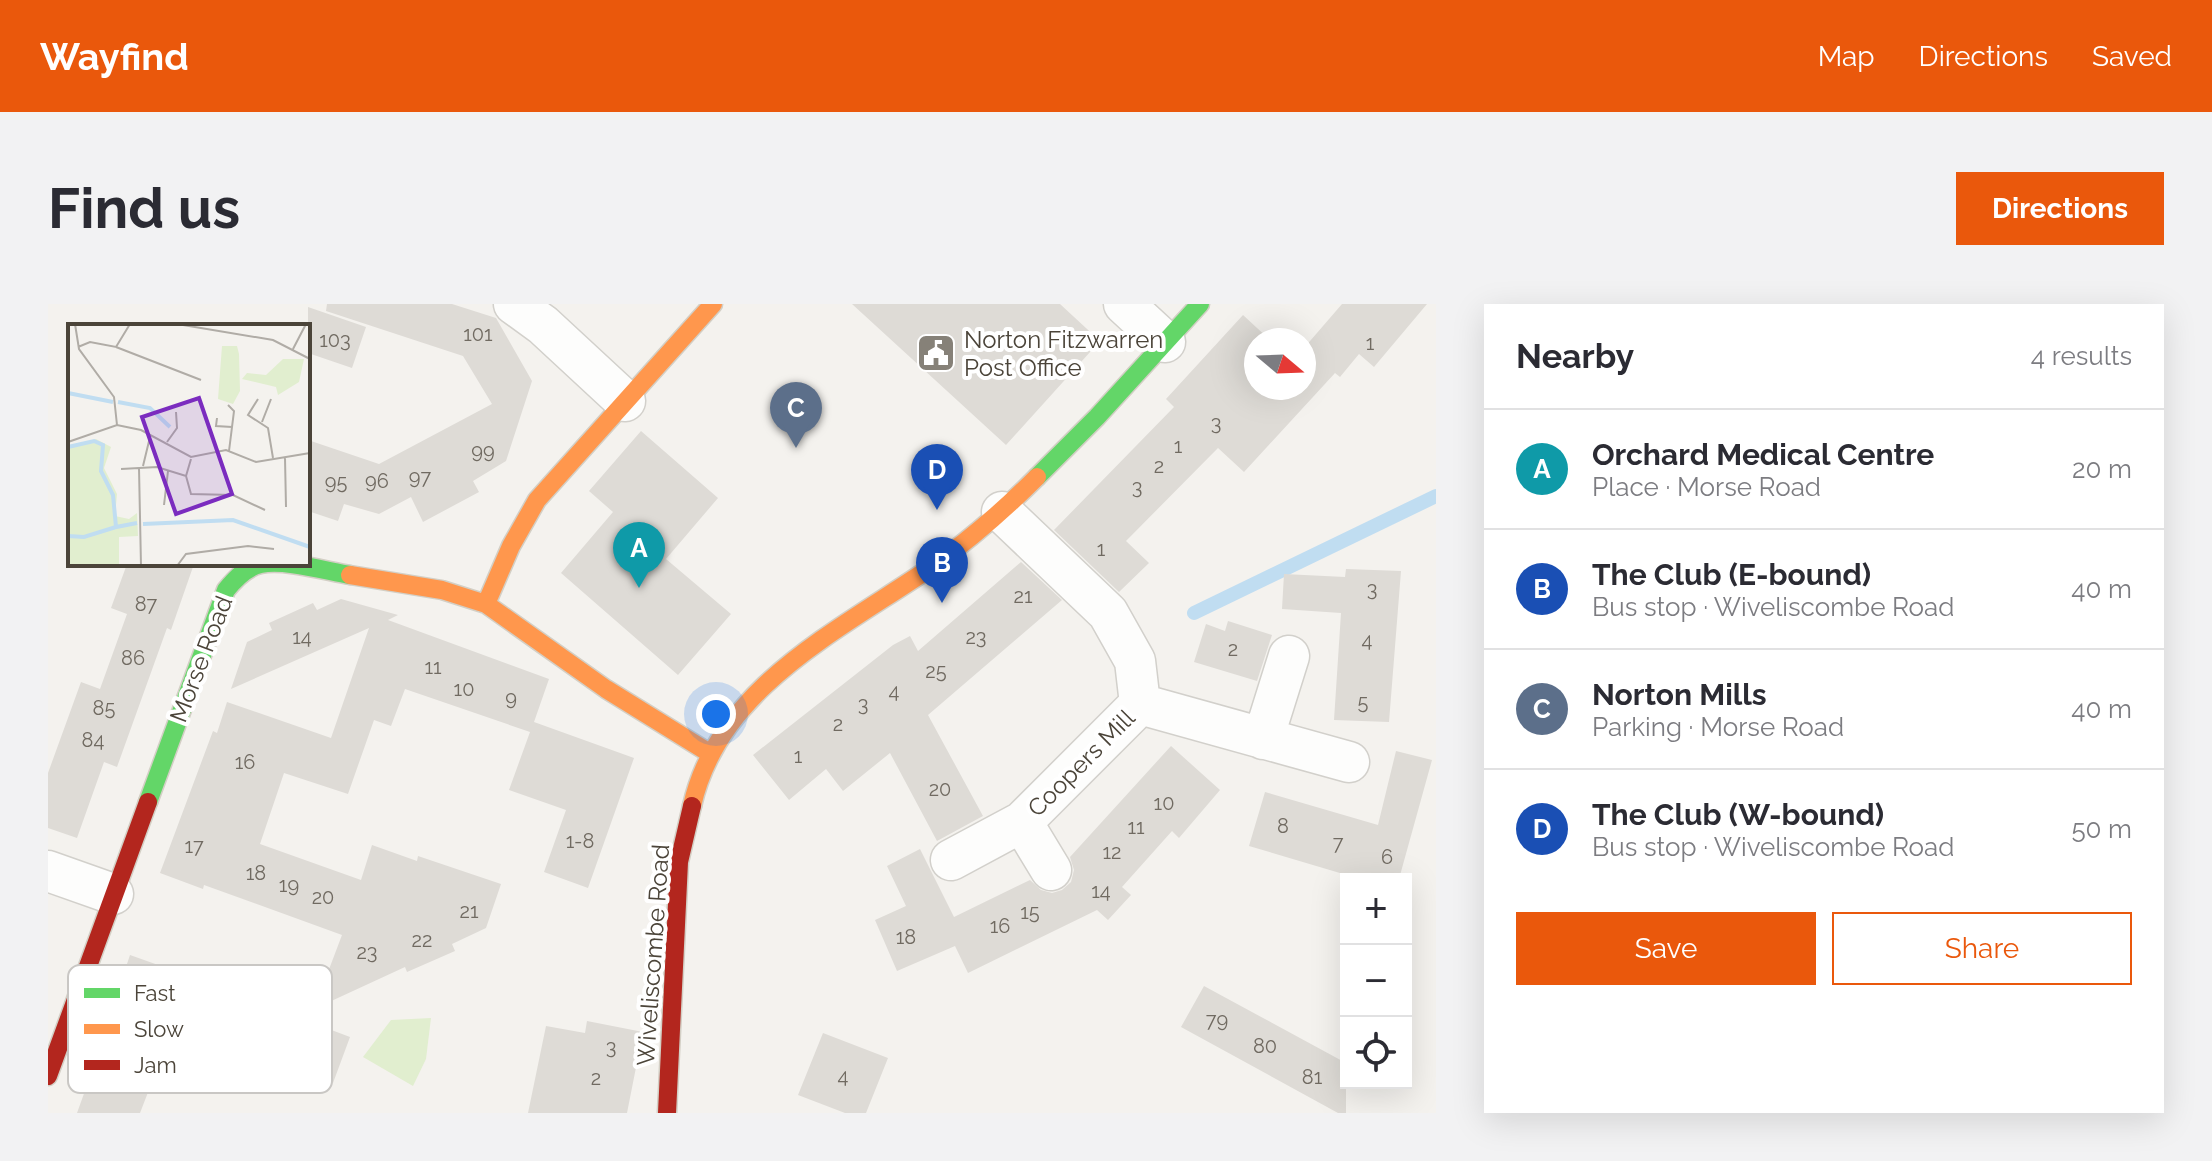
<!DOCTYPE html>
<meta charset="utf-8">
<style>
body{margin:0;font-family:Raleway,sans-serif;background:#f2f2f3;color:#2b2b33}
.controls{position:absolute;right:24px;bottom:24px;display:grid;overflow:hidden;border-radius:0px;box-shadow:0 8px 32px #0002}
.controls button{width:72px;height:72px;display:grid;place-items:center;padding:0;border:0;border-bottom:2px solid #e1e1e2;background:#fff;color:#2b2b33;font:40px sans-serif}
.compass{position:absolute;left:1196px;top:24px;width:72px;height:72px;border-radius:50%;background:#fff;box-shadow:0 8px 32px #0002;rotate:109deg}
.you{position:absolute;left:668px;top:410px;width:28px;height:28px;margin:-20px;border:6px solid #fff;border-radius:50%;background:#1a73e8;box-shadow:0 0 0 12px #1a73e833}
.badge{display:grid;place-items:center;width:52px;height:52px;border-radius:50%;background:#ea580c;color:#fff;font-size:26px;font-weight:700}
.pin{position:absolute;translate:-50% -66px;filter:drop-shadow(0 2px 4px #0008)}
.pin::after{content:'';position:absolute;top:42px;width:28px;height:24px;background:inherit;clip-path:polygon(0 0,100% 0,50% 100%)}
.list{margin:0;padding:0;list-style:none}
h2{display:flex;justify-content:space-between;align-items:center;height:104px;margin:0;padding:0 32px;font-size:34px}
h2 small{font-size:26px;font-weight:400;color:#7c7c81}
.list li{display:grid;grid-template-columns:52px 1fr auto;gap:24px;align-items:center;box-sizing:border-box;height:120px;padding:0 32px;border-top:2px solid #e1e1e2}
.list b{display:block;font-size:30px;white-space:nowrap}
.list p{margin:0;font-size:26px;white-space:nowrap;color:#7c7c81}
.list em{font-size:26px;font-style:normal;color:#7c7c81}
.actions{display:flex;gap:16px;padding:24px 32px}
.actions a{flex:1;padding:18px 0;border:2px solid #ea580c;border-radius:0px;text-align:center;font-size:28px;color:#ea580c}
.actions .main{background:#ea580c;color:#fff}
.icon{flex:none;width:44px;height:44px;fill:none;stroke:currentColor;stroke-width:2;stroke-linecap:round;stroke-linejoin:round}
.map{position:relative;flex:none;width:1388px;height:809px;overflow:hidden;border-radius:0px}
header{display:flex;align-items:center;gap:48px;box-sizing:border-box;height:112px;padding:0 40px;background:#ea580c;color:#fff}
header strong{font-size:38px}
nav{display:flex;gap:44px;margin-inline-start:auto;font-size:28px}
.intro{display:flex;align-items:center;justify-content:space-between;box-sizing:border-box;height:192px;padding:0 48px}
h1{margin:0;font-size:56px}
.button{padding:20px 36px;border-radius:0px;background:#ea580c;color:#fff;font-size:28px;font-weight:700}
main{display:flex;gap:48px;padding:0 48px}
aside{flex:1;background:#fff;border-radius:0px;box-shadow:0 8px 32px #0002}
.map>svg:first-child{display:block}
</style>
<header>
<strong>Wayfind</strong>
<nav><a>Map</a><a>Directions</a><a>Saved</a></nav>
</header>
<div class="intro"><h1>Find us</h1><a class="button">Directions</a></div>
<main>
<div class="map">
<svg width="1388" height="809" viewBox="0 0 1388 809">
<rect width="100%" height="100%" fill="#f4f2ee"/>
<!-- green -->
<path fill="#e1eecf" d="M383 714 378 755 365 782 315 753 343 716Z"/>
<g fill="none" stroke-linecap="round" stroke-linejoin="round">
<!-- stream -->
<path stroke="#c0ddf1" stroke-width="14" d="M1146 309 1388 192"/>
</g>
<!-- building -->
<path fill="#dedbd6" d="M279 0H404L448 14 484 77 458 157 425 177 431 188 375 218 363 193 331 210 296 200 290 217 260 207V136L331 160 444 100 415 52 278 7Z
M804 0H1012L1052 37 958 141Z
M1294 0H1379L1326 63 1311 50 1292 73 1287 69 1196 168 1170 144 1078 237 1101 259 1071 288 1006 226 1126 103 1118 95 1195 11 1222 36H1208V84H1256V44Z
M260 3 318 23 304 64 260 49Z
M593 127 670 194 618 255 683 310 630 371 513 269 565 208 541 187Z
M973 258 1014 296 880 411 935 512 889 537 842 449 795 487 778 465 741 496 705 451 845 341 862 332 870 347Z
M79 260H146L123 326 119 324 69 463 56 458 29 534 0 524V469L33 378 52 385 79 310 63 304Z
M1298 265 1353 267 1341 418 1286 416 1293 309 1234 305 1236 270 1297 273Z
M293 295 350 311 340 316 501 375 486 418 586 454 540 584 496 568 518 506 461 486 482 428 357 385 343 422 326 416 300 490 236 469 212 540 313 576 324 541 369 557 370 552 453 580 438 624 404 640 407 647 359 668 357 663 266 705 294 631 156 581 155 585 112 569 165 427 169 429 179 398 283 434 321 324 183 385 199 338 224 326 221 319 265 299 269 306Z
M1180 317 1224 331 1209 377 1146 358 1158 320 1177 327Z
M1123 442 1172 486 1131 534 1124 527 1074 583 1083 591 1060 616 1049 606 920 669 907 642 849 667 827 616 858 602 839 562 872 545 906 613 982 576 993 586 1004 589 1014 586 1023 578 1026 566 1022 553Z
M1348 447 1384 456 1351 575H1312L1201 542 1217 488 1330 521Z
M82 651 144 673 145 670 256 710 249 713 302 733 285 779 235 761 232 768 123 729 92 809H29L64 712 62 711Z
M1156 682 1298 759V809H1290L1133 723Z
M539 717 595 728 579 809H480L498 722 537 729Z
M775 729 840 754 818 809H797L750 791Z"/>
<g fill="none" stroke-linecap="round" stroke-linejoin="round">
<defs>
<path id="street" d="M466 0 495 21 577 97
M1076 0 1117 38
M954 208 1060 309 1087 357 1092 400 1301 458
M1215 435 1241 352
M974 518 1003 566
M903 556 974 518 1092 400
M0 567 65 590"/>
<path id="fast" d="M989 173 1049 113 1152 0
M100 498 178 286C187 275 198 263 213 260 236 255 278 267 302 271"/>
<path id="slow" d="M302 271 394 286 438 300
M663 450 558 385 438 300 463 242 489 196 665 0
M644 502C670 384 790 327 882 264 920 237 956 206 989 173"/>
<path id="jam" d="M0 772 100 498
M619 809 631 558 644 502"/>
</defs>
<!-- street casing -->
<use href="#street" stroke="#d2d0cb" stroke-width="43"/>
<!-- fast casing -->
<use href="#fast" stroke="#d3cfc5" stroke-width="21"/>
<!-- slow casing -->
<use href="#slow" stroke="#d3cfc5" stroke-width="21"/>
<!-- jam casing -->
<use href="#jam" stroke="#d3cfc5" stroke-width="21"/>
<!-- street -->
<use href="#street" stroke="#fdfdfc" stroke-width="40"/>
<!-- fast -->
<use href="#fast" stroke="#63d668" stroke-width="18"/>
<!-- slow -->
<use href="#slow" stroke="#ff974d" stroke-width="18"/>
<!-- jam -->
<use href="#jam" stroke="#b3261e" stroke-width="18"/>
</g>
<!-- icons -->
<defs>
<symbol id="civic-square" viewBox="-11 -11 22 22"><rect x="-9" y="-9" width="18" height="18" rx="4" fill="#868178" stroke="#fff"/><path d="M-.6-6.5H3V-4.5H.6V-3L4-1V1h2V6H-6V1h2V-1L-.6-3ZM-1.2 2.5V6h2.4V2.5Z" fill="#fff"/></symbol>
</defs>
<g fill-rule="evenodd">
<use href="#civic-square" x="866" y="27" width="44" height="44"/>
</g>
<g text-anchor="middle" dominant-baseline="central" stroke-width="8" stroke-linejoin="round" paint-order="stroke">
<!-- number labels -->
<g font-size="20" fill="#706a61">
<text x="430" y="30">101</text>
<text x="287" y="36">103</text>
<text x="1322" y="39">1</text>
<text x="1168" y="119">3</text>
<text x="1130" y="142">1</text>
<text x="435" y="147">99</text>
<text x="1111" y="162">2</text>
<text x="372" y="173">97</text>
<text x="329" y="177">96</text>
<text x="288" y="178">95</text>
<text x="1089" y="183">3</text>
<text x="1053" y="245">1</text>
<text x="1324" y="285">3</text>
<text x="975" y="292">21</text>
<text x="98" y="300">87</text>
<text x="254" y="333">14</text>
<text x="928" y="333">23</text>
<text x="1319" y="336">4</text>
<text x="1185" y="345">2</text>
<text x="85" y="354">86</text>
<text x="385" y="363">11</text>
<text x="888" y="367">25</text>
<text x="416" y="385">10</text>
<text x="846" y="387">4</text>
<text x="463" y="394">9</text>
<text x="1315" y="398">5</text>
<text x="815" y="400">3</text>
<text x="56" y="404">85</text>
<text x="790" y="420">2</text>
<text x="45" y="436">84</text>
<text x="750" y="452">1</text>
<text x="197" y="458">16</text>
<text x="892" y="485">20</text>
<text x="1116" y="499">10</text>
<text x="1235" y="522">8</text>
<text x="1088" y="523">11</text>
<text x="532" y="537">1-8</text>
<text x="1290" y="539">7</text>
<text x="146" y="542">17</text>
<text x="1064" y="548">12</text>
<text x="1339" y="553">6</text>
<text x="208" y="569">18</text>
<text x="241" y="581">19</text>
<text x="1053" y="587">14</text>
<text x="275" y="593">20</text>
<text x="421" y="607">21</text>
<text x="982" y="608">15</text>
<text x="952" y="622">16</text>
<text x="858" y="633">18</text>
<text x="374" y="636">22</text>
<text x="319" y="648">23</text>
<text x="1169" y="716">79</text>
<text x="1217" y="742">80</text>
<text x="563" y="743">3</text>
<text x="795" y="772">4</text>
<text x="1264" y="773">81</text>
<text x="548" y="774">2</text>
</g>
<!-- poi labels -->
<g font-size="24" fill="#4b4439" stroke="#fff" text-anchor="start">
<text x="916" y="35">Norton Fitzwarren<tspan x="916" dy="28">Post Office</tspan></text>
</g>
<!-- street labels -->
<g font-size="24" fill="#4b4439" stroke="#fff">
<text transform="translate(153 355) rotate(-69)">Morse Road</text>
<text transform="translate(1033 459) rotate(-45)">Coopers Mill</text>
<text transform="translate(605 651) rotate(-86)">Wiveliscombe Road</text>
</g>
</g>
<!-- overview -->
<g transform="translate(20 20)">
<rect width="242" height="242" fill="#f4f2ee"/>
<path d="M154 22H169L171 30 172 67 165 80 150 75ZM215 35H236L231 58 210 71 208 63 174 55 179 49 198 51ZM28 115 43 123 36 144 49 170 47 192 61 195 69 189 70 212 51 213V242H0V124Z" fill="#e1eecf"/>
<path fill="none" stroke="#c0ddf1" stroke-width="4" d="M0 69 45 78M50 78 82 84 102 103M0 123 26 117 35 121 33 147 45 171 48 203 69 199M75 200 165 196 242 223M0 212 16 213 48 203"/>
<path fill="none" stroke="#b0aca6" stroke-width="2" d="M7 0 11 25 46 73 49 101M109 0 205 16 242 35M10 23 22 18 48 23 62 0M48 23 133 56M225 25 238 0M190 75 180 91 200 104 205 134M160 81 166 87 161 127M149 94 148 102 164 103M194 98 203 75M0 118 49 101 73 106 123 133 158 126 188 138 242 129M99 118 109 104 108 88M217 134 218 183M75 142 82 113M71 144 73 242M53 145 89 143 118 152 123 135M118 152 123 170 165 171 197 186M96 181 100 147M109 242 118 230 180 222 206 225"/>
<path fill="#7b2cbf" fill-opacity="0.15" stroke="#7b2cbf" stroke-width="4" d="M131 74 164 170 108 190 74 93Z"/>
<rect width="242" height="242" fill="none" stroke="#4b4439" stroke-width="4"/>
</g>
<!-- legend -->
<rect x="20" y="661" width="264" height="128" rx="12" fill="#fff" stroke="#c9c7c4" stroke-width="2"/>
<rect x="36" y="684" width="36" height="10" fill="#63d668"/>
<rect x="36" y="720" width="36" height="10" fill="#ff974d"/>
<rect x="36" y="756" width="36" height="10" fill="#b3261e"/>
<g font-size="22" fill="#4b4439">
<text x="86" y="697">Fast</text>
<text x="86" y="733">Slow</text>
<text x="86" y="769">Jam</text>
</g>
</svg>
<div class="controls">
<button>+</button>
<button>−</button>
<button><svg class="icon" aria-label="locate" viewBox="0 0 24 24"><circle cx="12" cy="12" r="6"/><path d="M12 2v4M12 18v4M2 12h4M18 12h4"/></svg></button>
</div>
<svg class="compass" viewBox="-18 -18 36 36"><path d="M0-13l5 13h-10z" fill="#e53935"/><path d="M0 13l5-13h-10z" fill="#7c7c81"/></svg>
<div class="you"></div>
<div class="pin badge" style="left:591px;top:284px;background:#0f9aa8">A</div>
<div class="pin badge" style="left:894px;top:299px;background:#1a4fb4">B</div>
<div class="pin badge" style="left:748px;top:144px;background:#5c6f8a">C</div>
<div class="pin badge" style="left:889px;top:206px;background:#1a4fb4">D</div>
</div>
<aside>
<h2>Nearby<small>4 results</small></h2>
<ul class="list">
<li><span class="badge" style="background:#0f9aa8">A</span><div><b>Orchard Medical Centre</b><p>Place · Morse Road</p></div><em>20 m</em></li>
<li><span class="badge" style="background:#1a4fb4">B</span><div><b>The Club (E-bound)</b><p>Bus stop · Wiveliscombe Road</p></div><em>40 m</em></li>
<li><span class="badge" style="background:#5c6f8a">C</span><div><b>Norton Mills</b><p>Parking · Morse Road</p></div><em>40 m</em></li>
<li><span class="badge" style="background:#1a4fb4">D</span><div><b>The Club (W-bound)</b><p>Bus stop · Wiveliscombe Road</p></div><em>50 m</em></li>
</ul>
<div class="actions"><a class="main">Save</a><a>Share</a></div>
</aside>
</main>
